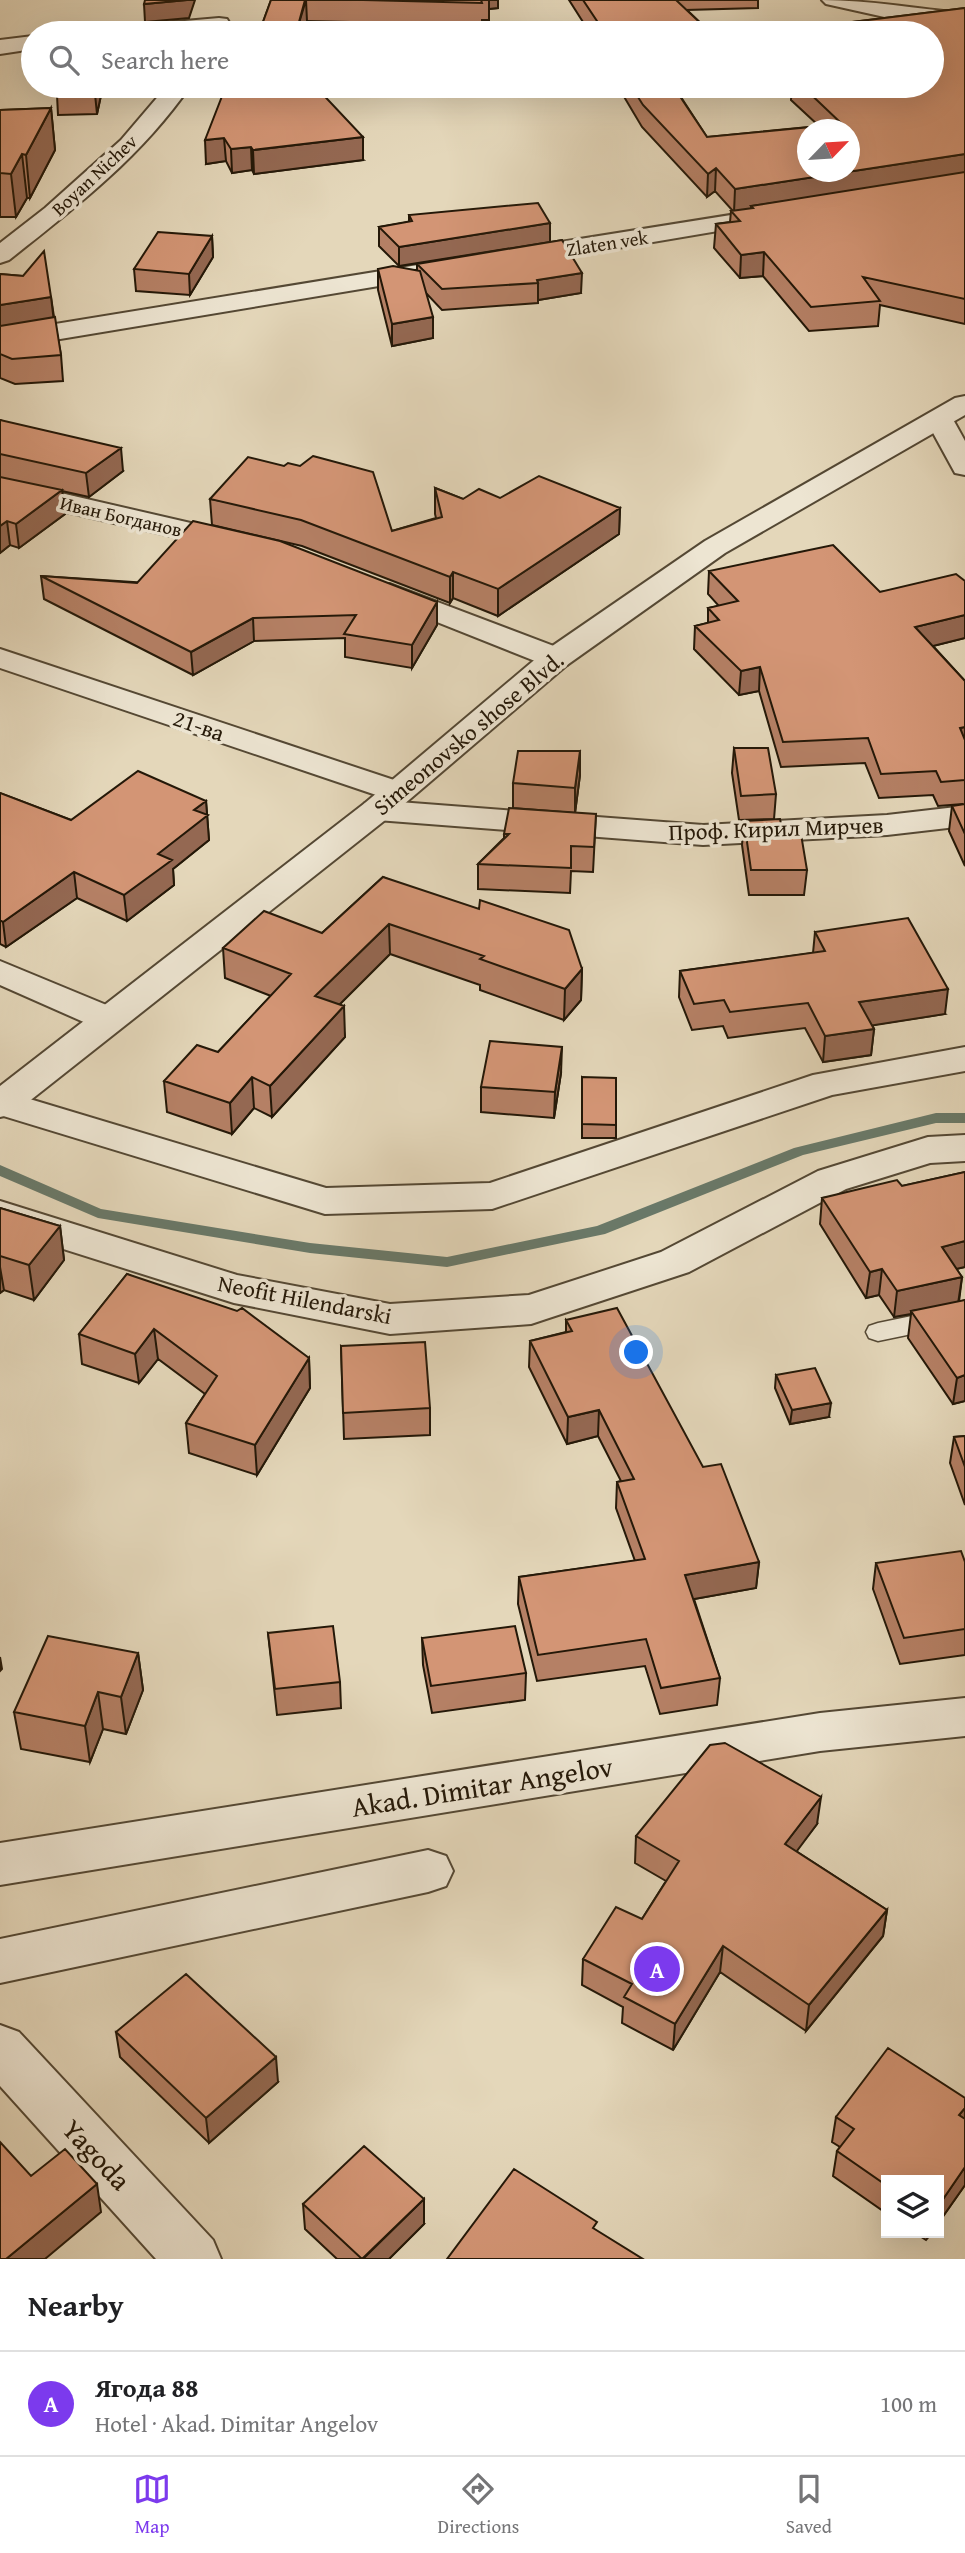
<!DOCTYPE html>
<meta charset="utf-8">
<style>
body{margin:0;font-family:"Gentium Book Plus",serif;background:#f2f2f2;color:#202124}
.controls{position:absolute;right:21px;bottom:21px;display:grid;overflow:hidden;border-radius:0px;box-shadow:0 7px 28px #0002}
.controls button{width:63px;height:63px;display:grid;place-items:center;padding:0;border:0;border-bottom:2px solid #e0e0e0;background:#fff;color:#202124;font:35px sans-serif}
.compass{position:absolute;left:797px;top:119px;width:63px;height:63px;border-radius:50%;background:#fff;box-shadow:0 7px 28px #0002;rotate:65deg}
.you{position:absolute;left:637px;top:1353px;width:24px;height:24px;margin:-18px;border:5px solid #fff;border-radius:50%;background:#1a73e8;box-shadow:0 0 0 10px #1a73e833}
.badge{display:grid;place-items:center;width:46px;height:46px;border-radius:50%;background:#7c3aed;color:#fff;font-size:23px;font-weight:700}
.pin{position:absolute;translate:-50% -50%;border:4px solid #fff;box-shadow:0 2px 7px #0006}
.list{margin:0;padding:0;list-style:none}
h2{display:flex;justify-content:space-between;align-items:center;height:91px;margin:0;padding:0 28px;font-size:30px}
h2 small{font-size:23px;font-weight:400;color:#757577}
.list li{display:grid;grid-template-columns:46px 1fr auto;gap:21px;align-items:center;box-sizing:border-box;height:105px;padding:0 28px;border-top:2px solid #e0e0e0}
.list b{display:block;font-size:26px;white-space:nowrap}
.list p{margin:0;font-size:23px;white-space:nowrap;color:#757577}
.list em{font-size:23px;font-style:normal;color:#757577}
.icon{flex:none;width:38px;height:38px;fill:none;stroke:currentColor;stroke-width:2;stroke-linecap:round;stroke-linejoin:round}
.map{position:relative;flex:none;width:965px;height:2259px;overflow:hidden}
.search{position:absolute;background:#fff;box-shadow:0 7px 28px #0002;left:21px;right:21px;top:21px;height:77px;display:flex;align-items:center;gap:18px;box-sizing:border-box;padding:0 24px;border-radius:38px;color:#757577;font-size:26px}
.sheet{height:196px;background:#fff}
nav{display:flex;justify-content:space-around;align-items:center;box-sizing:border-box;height:98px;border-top:2px solid #e0e0e0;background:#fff;font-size:19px;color:#757577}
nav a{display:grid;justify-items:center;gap:4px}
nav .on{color:#7c3aed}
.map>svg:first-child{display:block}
</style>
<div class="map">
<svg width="965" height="2259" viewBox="0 0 965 2259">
<rect width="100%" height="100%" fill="#e4d7ba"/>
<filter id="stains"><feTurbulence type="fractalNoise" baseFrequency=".00286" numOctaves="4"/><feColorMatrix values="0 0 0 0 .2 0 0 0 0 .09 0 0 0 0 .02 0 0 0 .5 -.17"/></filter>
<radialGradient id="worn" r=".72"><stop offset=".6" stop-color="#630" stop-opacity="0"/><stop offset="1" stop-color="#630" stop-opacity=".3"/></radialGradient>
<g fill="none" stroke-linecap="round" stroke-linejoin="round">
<!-- stream -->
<path fill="#697969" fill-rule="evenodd" d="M936 1113H965V1123H936L803 1155 605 1234 447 1267 310 1253 98 1218 0 1176V1165L101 1209 310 1243 447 1257 597 1226 794 1148Z"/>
<defs>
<path id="service" d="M965 1305V1323L878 1341 869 1338 866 1332 869 1326 878 1323Z"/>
<path id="minor" d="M822 0C870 0 917 9 965 13V25L898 20 826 4Z
M219 18 227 19 230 24 227 29 187 33H105L108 28 116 27Z
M33 36V49L0 54V40Z
M167 86H190C143 155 74 209 9 260L0 263V243L45 208 121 140Z
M768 209 777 211 780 216 777 221 517 265 508 262 504 257 508 252 517 249Z
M430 263 439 266 443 271 439 276 0 349V333Z
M940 412 950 414 965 441V475L955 473 926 420 930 414Z
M0 479 247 536 252 542 247 548 237 551 0 497Z
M390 584 567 651 572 658 567 665 556 667 545 665 379 599 375 593 379 587Z
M0 649 409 785 414 792 409 799 399 802 703 825 887 815 965 806V826L887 835 703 845 377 820 365 817 360 810 365 803 377 800 394 801 0 668Z
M0 961 121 1011 126 1019 121 1027 108 1031 95 1027 0 985Z
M965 1047V1071L832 1095 492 1209 325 1214 0 1115V1091H3L326 1188 490 1183 813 1075Z
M965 1135V1161L930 1163 846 1189 689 1272 546 1319 531 1324 390 1334 234 1303 0 1229V1201L237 1275 390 1304 529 1295 661 1252 818 1171 928 1137Z
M965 1698V1736L820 1751 0 1885V1843L820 1713Z
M428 1850 446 1856 453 1871 446 1886 428 1892 0 1983V1939Z
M0 2025 19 2032 213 2240 221 2259H156L0 2086Z"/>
<path id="tertiary" d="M965 396V415L725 553 567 665 389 817 13 1114 0 1117V1086L365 803 545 651 705 541 955 398Z"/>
</defs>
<!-- service casing -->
<use href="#service" stroke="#544834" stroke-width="3"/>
<!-- minor casing -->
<use href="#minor" stroke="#544834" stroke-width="4"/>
<!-- tertiary casing -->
<use href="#tertiary" stroke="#544834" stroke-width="4"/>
<!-- service -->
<use href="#service" fill="#ede5d2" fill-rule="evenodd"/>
<!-- minor -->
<use href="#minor" fill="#ede5d2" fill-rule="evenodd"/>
<!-- tertiary -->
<use href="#tertiary" fill="#ede5d2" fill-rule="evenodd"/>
</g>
<!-- wall -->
<path fill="#b58065" stroke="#241808" stroke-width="2" d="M271 0H498V8L489 9V20H482V25L307 21 303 33H259Z
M569 0H758V8L687 10 711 33H590Z
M965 8V324L880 305 878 326 809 331 763 276 740 278 714 248 716 224 730 222 731 211H733L715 191 707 197 642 127 623 95V86H720L677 91 707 137 819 126 791 100 792 86H932V33H804V28Z
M103 86 97 114 58 115 57 95Z
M226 86 363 160 254 174 252 170 232 173 226 161 206 164Z
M51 108 55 150 30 198H27L16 217H0V110Z
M409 215 550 223V242L399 266 379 246V227L409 222Z
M212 236 213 257 190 295 136 291 134 269Z
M562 240 581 293 538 300V303L442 310 426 293 433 338 392 346 378 290V269L417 270V264Z
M0 274 23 276 51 297 54 317 61 355 63 381 15 384 0 378Z
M0 420 123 471 89 497 62 491 65 514 19 548 10 545 0 553Z
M435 488 463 499 500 498 620 508 619 534 498 616 453 598 450 603 302 546 212 525 210 499 392 531 436 518 435 514Z
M709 571 880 592 965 581V638L933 646 965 681V866L949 831 952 806 963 804 938 806 933 795 879 798 865 763 781 767 759 691 739 695 694 649 695 626 708 623V608L719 606 708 594Z
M41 576 437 602V625L412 668 345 657V638L254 641 193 675 44 599Z
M734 748 776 794 774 819 739 820 732 773Z
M580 751V775L575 813 513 808V783Z
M0 793 71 820 206 801 209 840 173 869 174 885 127 921 77 898 6 947 0 944Z
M596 814 593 872 571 871 570 893 478 889V864L504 838V834Z
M744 821 783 834 807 870 804 895H749L742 845Z
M383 877 582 969 581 1000 564 1020 480 990V985L390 954 339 1005 345 1037 272 1117 254 1108 232 1134 167 1112 164 1081 218 1052 271 996 225 978 223 948 322 933Z
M815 932 945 1014 872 1025 874 1029 871 1055 823 1062 805 1028 728 1038 723 1026 692 1030 679 997 680 971 813 953Z
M561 1073 554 1118 481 1112V1087Z
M582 1078 616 1125V1138H582Z
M965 1172V1267L956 1269 962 1277 959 1302 965 1300V1401L953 1404 908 1338 911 1314 894 1317 879 1295 866 1298 820 1224 822 1198 902 1186Z
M0 1208 60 1226 64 1260 34 1300 4 1290 0 1293Z
M127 1274 309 1358 310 1388 257 1475 189 1453 186 1423 205 1394 158 1359 139 1383 82 1364 79 1334Z
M566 1320 703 1467 759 1562 756 1588 694 1599 720 1678 717 1705 660 1714 645 1666 537 1681 518 1604 519 1577 635 1561 616 1508 617 1482 621 1481 598 1436 567 1444 529 1367 530 1341 566 1332Z
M341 1346 430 1408V1435L344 1439Z
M776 1375 829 1417 790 1424 775 1388Z
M965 1436V1505L950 1463 954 1437Z
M965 1562V1655L900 1664 873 1589 876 1563Z
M268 1633 340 1682 341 1708 277 1715Z
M422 1638 526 1673 525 1700 432 1713 423 1665Z
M138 1653 143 1690 126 1734 103 1729 90 1762 21 1749 14 1712Z
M817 1824 796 1851 887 1910 883 1936 806 2031 720 1972 673 2050 622 2023 623 2007 582 1985 583 1959 642 1919 666 1881 635 1863 636 1836Z
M116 2032 278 2082 209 2143 120 2057Z
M836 2117 965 2185 939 2222V2180H886V2213L833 2176 837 2151 840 2147 832 2142Z
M303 2204 424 2224 389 2259H337L305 2229Z
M915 2233H932L926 2240Z"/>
<!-- shaded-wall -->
<path fill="#946852" stroke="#241808" stroke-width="2" d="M187 0H195L189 18 145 22 144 4Z
M306 0 307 21 303 33H296Z
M489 0H498V8L489 9Z
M97 86H103L97 114 95 94Z
M663 86H720L663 93Z
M51 108 55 150 30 198 26 155Z
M363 137V160L254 174 253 150Z
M224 138 226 161 206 164 205 140Z
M251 147 252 170 232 173 231 149Z
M22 154 27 198 16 217 11 174Z
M965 154V176L751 206V210L734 212 735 189Z
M716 168 715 191 707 197 708 174Z
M550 223V242L399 266V247Z
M212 236 213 257 190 295 189 274Z
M764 252 763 276 740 278 741 255Z
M582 273 581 293 538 300V283L537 280Z
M51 297 54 322 0 330V305Z
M433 317V338L392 346V324Z
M121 448 123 471 89 497 86 473Z
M62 490 65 514 19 548 16 524Z
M620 508 619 534 498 616V589Z
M7 521 10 545 0 553V526Z
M453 572V598L450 603V577Z
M437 602V625L412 668V645Z
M965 615V638L913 651 915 627Z
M253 618 254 641 193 675 191 652Z
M760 667 759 691 739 695 741 671Z
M965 727V751L960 728Z
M580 751V775L575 813V788Z
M206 801 209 840 173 869 174 885 127 921 124 895 194 810Z
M74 872 77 898 6 947 3 922Z
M389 924 390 954 317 1027 315 996Z
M582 969 581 1000 564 1020 565 989Z
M948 989 945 1014 856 1028 859 1002Z
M344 1006 345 1037 272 1117 270 1086Z
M874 1029 871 1055 823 1062 825 1036Z
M562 1047 561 1073 554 1118 555 1092Z
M252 1077 254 1108 232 1134 230 1103Z
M60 1226 64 1260 34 1300 29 1265Z
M965 1241V1267L938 1273 942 1247Z
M0 1267 4 1290 0 1293Z
M882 1269 879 1295 866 1298 870 1272Z
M962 1277 958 1304 911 1311V1314L894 1317 897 1291Z
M154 1329 158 1359 139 1383 135 1354Z
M309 1358 310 1388 257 1475 255 1445Z
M965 1375V1401L953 1404 957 1378Z
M831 1403 829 1417 790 1424 792 1410Z
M599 1410 598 1436 567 1444 568 1417Z
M759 1562 756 1588 683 1601 685 1575Z
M138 1653 143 1690 126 1734 121 1697Z
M0 1657 2 1669 0 1671Z
M98 1692 103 1729 90 1762 85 1726Z
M821 1797 817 1824 782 1871 785 1844Z
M887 1910 883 1936 806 2031 809 2005Z
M723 1946 720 1972 673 2050 675 2024Z
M276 2057 278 2082 209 2143 206 2118Z
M965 2108V2127L959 2115Z
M965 2167V2185L939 2222V2205Z
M97 2184 101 2212 45 2259H6Z
M424 2199V2224L389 2259H363Z"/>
<!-- building -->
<path fill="#d39575" stroke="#241808" stroke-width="2" fill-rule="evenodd" d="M145 0H187L144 4Z
M271 0H305L296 33H259Z
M363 0H481L482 3Z
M583 0H676L711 33H605Z
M965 8V154L735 189 716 168 708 174 643 105 631 86H673L707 137 842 124 802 86H932V33H808L804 28ZM808 130H850V172H808Z
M59 86H97L95 94 57 95Z
M226 86H315L363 137 253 150 251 147 231 149 224 138 205 140Z
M51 108 26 155 22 154 11 174 0 173V110Z
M965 172V299L863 277 880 301 811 307 764 252 741 255 716 224 740 221 731 211 753 208 751 206Z
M538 203 550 223 399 247 379 227 412 221 409 215Z
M158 232 212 236 189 274 134 269Z
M562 240 582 273 537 280 538 283 442 289 417 264Z
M44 251 51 297 0 305V274L23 276Z
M393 266 420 271 433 317 392 324 378 269Z
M55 317 61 355 12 359 0 354V326Z
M0 420 121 448 86 473 0 454Z
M313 456 373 472 392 531 442 517 435 488 463 499 479 489 500 498 539 476 620 508 498 589 453 572 450 577 301 520 210 499 248 457 284 466 288 463 300 466Z
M0 477 62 490 16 524 7 521 0 526Z
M193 521 280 541 437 602 412 645 344 634 356 615 253 618 191 652 41 576 137 583Z
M833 545 880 592 956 574 965 581V615L915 627 965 681V727L960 728 965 740V780L941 782 936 771 881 774 868 738 783 742 760 667 741 671 695 626 719 620 708 608 738 601 709 571Z
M734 748H768L776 794 741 796Z
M518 751H580L575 788 513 783Z
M138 771 206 801 194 810 208 815 158 854 172 860 124 895 74 872 3 922 0 920V793L71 820Z
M965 804V834L952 806Z
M509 808 596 814 594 847 571 846V868L478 864 509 834H504Z
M780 819 783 834H801L807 870H751L744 821Z
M383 877 479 909 480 900 569 930 582 969 565 989 480 959 484 956 389 924 315 996 344 1006 270 1086 252 1077 230 1103 164 1081 197 1045 218 1052 291 974 223 948 264 911 322 933Z
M908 918 948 989 859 1002 874 1029 825 1036 808 1003 730 1012 724 1000 694 1004 680 971 825 951 815 932Z
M490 1041 562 1047 555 1092 481 1087Z
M582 1077 616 1078V1125L582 1124Z
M965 1172V1241L942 1247 962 1277 897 1291 882 1269 870 1272 822 1198 897 1180 902 1186Z
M0 1208 60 1226 29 1265 0 1256Z
M127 1274 237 1311 242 1308 309 1358 255 1445 186 1423 217 1376 154 1329 135 1354 79 1334Z
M965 1300V1375L957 1378 911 1311Z
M617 1308 703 1467 721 1464 759 1562 685 1575 720 1678 661 1688 646 1639 538 1655 519 1577 645 1559 617 1482 634 1479 599 1410 568 1417 530 1341 572 1331 566 1320Z
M425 1342 430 1408 343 1413 341 1346Z
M815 1368 831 1403 792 1410 776 1375Z
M965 1436V1467L954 1437Z
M961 1551 965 1562V1629L904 1638 876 1563Z
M333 1626 340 1682 275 1689 268 1633Z
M515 1626 526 1673 431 1686 422 1638Z
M48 1636 138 1653 121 1697 98 1692 85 1726 14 1712Z
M725 1743 821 1797 785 1844 887 1910 809 2005 723 1946 675 2024 624 1997 632 1984 583 1959 616 1907 642 1919 679 1861 636 1836 710 1745Z
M186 1974 276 2057 206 2118 116 2032Z
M888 2048 965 2098V2108L959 2115 965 2119V2167L939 2205V2180H886V2185L837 2151 854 2129 836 2117Z
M0 2142 31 2176 65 2149 97 2184 6 2259H0Z
M364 2146 424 2199 362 2259 303 2204Z
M514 2169 597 2222 593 2228 643 2259H447Z"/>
<g text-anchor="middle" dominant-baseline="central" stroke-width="7" stroke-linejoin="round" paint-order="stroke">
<!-- far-street labels -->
<g font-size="19" fill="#241808" stroke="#ede5d2">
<text transform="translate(94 175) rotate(-43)">Boyan Nichev</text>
<text transform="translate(607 243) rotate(-9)">Zlaten vek</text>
<text transform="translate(121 516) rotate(13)">Иван Богданов</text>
</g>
<!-- street labels -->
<g font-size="23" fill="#241808" stroke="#ede5d2">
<text transform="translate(199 725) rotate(19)">21-ва</text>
<text transform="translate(468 733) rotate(-40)">Simeonovsko shose Blvd.</text>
<text transform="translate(776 828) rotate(-2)">Проф. Кирил Мирчев</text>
<text transform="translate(305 1299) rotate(11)">Neofit Hilendarski</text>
</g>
<!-- near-street labels -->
<g font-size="28" fill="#241808" stroke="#ede5d2">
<text transform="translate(482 1786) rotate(-9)">Akad. Dimitar Angelov</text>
<text transform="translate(97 2154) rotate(47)">Yagoda</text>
</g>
</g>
<rect width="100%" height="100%" filter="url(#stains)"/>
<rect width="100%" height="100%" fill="url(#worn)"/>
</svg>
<div class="controls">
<button><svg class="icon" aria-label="layers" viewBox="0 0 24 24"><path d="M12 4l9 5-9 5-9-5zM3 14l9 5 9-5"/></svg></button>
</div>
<svg class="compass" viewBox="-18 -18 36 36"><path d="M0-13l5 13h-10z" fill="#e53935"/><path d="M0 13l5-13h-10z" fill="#757577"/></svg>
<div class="you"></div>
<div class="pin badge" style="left:657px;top:1969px">A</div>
<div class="search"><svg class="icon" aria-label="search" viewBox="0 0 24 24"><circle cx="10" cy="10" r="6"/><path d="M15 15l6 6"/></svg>Search here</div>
</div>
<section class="sheet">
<h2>Nearby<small></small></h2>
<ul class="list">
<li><span class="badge">A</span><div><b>Ягода 88</b><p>Hotel · Akad. Dimitar Angelov</p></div><em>100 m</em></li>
</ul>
</section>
<nav>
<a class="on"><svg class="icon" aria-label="map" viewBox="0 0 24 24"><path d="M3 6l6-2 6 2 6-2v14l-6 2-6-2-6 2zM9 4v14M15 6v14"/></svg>Map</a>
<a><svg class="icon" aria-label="directions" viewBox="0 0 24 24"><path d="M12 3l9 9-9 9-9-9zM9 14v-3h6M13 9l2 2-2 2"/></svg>Directions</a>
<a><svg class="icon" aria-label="saved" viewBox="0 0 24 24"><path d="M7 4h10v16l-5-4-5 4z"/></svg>Saved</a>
</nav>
